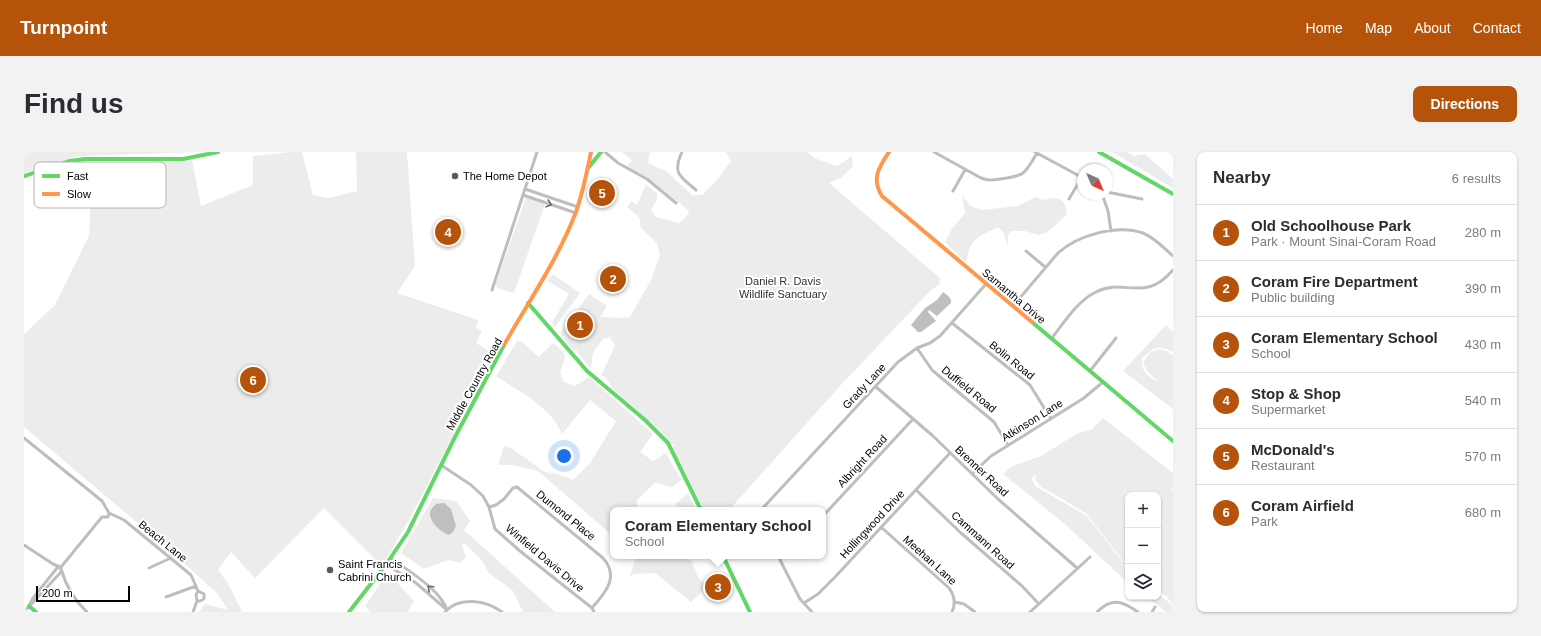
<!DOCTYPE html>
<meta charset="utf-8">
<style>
body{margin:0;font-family:Arial,sans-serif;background:#f2f2f3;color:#2b2b33}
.controls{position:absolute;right:12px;bottom:12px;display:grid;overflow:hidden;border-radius:8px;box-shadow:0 1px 3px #0004}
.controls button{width:36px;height:36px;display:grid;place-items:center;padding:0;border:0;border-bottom:1px solid #e1e1e2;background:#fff;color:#2b2b33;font:20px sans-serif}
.compass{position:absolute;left:1053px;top:12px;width:36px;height:36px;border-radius:50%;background:#fff;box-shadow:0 1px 3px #0004;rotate:136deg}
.scale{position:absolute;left:12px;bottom:10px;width:94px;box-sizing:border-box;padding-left:4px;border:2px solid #000;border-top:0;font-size:11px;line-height:14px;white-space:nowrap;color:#000;-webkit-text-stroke:3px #fff;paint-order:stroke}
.you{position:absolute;left:540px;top:304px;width:14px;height:14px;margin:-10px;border:3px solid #fff;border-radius:50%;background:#1a73e8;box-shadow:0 0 0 6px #1a73e833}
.badge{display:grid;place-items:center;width:26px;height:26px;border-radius:50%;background:#b45309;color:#fff;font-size:13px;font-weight:700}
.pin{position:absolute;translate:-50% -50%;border:2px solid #fff;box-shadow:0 1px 4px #0006}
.popup{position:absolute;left:586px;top:355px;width:216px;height:52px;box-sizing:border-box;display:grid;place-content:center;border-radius:8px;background:#fff;filter:drop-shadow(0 1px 3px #0005);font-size:13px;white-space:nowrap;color:#7c7c81}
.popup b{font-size:15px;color:#2b2b33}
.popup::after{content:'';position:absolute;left:50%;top:100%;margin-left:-8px;border:8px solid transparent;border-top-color:#fff}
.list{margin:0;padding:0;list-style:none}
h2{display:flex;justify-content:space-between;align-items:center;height:52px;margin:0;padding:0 16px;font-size:17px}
h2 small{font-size:13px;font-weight:400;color:#7c7c81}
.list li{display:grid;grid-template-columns:26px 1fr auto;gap:12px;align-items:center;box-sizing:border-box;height:56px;padding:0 16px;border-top:1px solid #e1e1e2}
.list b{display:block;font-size:15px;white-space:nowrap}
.list p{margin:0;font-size:13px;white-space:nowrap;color:#7c7c81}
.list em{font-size:13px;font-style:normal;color:#7c7c81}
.icon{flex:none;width:22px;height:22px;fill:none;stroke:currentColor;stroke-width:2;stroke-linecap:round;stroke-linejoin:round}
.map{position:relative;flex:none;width:1149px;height:460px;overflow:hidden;border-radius:8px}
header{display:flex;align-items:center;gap:24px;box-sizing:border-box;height:56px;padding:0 20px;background:#b45309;color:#fff}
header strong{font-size:19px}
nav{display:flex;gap:22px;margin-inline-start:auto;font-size:14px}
.intro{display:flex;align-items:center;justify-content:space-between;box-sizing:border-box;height:96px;padding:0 24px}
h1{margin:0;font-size:28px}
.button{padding:10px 18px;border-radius:8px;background:#b45309;color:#fff;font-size:14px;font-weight:700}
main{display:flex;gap:24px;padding:0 24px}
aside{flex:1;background:#fff;border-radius:8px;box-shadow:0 1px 3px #0004}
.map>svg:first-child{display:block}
</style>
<header>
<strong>Turnpoint</strong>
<nav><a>Home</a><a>Map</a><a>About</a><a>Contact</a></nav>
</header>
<div class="intro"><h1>Find us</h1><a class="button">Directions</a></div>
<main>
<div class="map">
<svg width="1149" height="460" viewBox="0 0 1149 460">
<rect width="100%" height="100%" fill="#fff"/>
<!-- green -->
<path fill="#ececec" d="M0 0H175L55 4 0 21Z
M266 0H278L289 43 305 46 333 39 332 0H383L391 114 373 141 454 168 452 176 458 179 452 191 472 203C432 273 400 346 358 414L300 356 231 426 207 400 194 418 205 433 218 460H175L181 452 204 458 194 442 142 395 0 275V182L31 153 65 84 68 18 80 16 81 12 168 8 177 54 229 33V4Z
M598 0H626L624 10 628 13 642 19 668 43H678L695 26 707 9 702 0H784L790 6 813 14 828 4 829 14 818 25 805 31 917 127 915 129 916 132 907 138 816 234 705 358H680L649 296 650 294 632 275 590 238 581 225 577 224 591 194 586 185 579 187 569 201 567 217 552 198 550 200 536 181 565 142 583 154 576 165 599 166 606 165 627 128 636 103 633 91 616 75V66L603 55 607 49 613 53 622 33 633 41V48L627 58 632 65 655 71 665 62 664 58 623 25 602 15 608 8Z
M1088 0H1103L1110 4 1121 2 1149 27V36Z
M938 43 946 54 958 58 994 54 1011 45 1019 48 1030 46 1037 48 1041 52 1043 62 1024 80 1014 83 1001 79H987L984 83V94L979 80 975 76H972C951 87 947 86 942 111L921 90 928 77 941 61Z
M502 45 521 52 490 141 473 136 472 132Z
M528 122 556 141 531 175 528 171 545 142 524 129Z
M1142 173 1149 180V200C1133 192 1131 196 1118 206 1117 220 1123 224 1134 230L1124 220 1119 211C1127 197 1134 193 1149 203V240H1148L1149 241V257L1099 219Z
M493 189 498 190 515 205 529 191C545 203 542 203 536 221L540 230 551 234 565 225 629 282 616 300 629 309 642 301 657 328 649 335 642 334 632 330 613 348V358H589V384L514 319 488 313H474L480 294 487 296 521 320 534 322 549 328 566 311 592 269 566 248 538 282C527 255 496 240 472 224Z
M1079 266 1149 321V337H1146L1149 339V452L1142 444 1134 439V343H1104V412L1099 409 1063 362 1030 342 1017 335 1011 327 1012 323 1007 326 1011 334 1063 364 1098 409 1104 413V431L1042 373 979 322 989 314 1017 304 1054 281 1067 278Z
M664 342 673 358H655L651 352Z
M409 346 432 349 446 369 440 378 531 460H499L489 439 465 421 456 406 441 392 438 393 442 405 436 411 424 408 400 417 377 401Z
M612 404H661L668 410 673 423 679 431 693 422 676 442 667 450 631 421 610 422 606 424Z
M366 423 390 449 384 460H346L341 454 360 426Z
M1134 441 1149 454V460H1142L1123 445H1134Z"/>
<!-- water -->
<path fill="#bfbfbf" d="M919 140C923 143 928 146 927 151L913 164 905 158 904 160 912 169 897 180H894L887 173 901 156 913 148Z
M420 351 427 357 432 374 429 380 425 383C417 380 405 370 406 360 407 357 410 354 412 352Z"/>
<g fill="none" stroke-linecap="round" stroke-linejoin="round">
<!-- street -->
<path stroke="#bebebe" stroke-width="3" d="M581 0 594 11 623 27 652 51
M658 0C648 22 656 24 672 38
M910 0 957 26C964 29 969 28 976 27 1001 24 1001 22 1013 1
M1011 0 1059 26
M1148 0 1149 1
M501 37 554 55
M929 39 941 18
M1083 40 1118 47
M1078 42 1084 59 1087 79
M499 43 552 61
M1045 47 1058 25
M1002 99 1021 115
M468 138 513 0
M989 154 1034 101C1054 83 1093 72 1119 81 1131 86 1140 96 1149 104
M928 171 1006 233 1027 267
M1027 187C1040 171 1053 149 1072 140 1101 125 1120 152 1149 118
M893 196 908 218 970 270 984 293
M1066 219 1092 186
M852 235 909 284 974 347 1053 416
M0 286 78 349 85 361 100 368 167 423 174 439 180 442V447L176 449H173L172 443 174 439
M417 313 447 333 459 344 465 355 471 377 496 399 568 456 570 460
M948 322 967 304 1060 246 1079 230
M892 338 937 381 998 434 1015 452
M465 355 472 353 480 347 489 336 493 335 579 406C596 425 581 441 568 456
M737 358 874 210 893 196 906 191 916 184 962 132
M799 364 889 267
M857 375 925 436C931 444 932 451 928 460
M0 393 29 412 36 415
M754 404 776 447 788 460
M367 406C384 419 416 437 423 458
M363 413 392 431 422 457
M125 416 147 406
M37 417C42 434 50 448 63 460
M142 445 172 434
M931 450 940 452 951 460
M780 451 794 442 812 424 926 301
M5 454 9 446 33 416 37 415 78 365H84L85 361
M0 460 37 420V415
M169 460 173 449
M421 460C435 444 462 448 478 460
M1006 460 1066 405
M1073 460C1088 445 1098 449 1114 460
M1128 460 1131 455"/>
<!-- fast -->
<path stroke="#63d668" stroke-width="4" d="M1075 0 1149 42
M565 15 577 0
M0 24 46 9 61 7H159L194 0
M504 151 563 219 621 268 644 291 677 358
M1008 170 1149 289
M699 404 726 460
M5 454 12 460
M325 460 363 411 384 380 431 285 480 193"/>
<!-- slow -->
<path stroke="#ff974d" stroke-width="4" d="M865 0C855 15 847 27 858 44L1008 170
M480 193C505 149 534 107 552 60 559 40 563 20 567 0"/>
</g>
<!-- one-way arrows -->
<defs><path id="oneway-chevron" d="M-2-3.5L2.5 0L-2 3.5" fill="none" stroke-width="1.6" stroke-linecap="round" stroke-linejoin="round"/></defs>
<g stroke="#686868">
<use href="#oneway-chevron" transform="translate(525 52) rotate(19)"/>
<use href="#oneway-chevron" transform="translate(406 436) rotate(-137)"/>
</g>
<!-- markers -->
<g fill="#595959" stroke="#fff" stroke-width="1.5">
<circle cx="431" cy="24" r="4"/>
<circle cx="306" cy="418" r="4"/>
</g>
<g text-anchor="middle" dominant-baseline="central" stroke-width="4" stroke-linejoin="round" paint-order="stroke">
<!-- poi labels -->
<g font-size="11" fill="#000" stroke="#fff" text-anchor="start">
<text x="439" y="24">The Home Depot</text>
<text x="314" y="412">Saint Francis<tspan x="314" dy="13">Cabrini Church</tspan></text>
</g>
<!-- park labels -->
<g font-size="11" fill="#333" stroke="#fff">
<text x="759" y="129">Daniel R. Davis<tspan x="759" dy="13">Wildlife Sanctuary</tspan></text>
</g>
<!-- street labels -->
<g font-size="11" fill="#000" stroke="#fff">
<text transform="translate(990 144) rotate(40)">Samantha Drive</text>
<text transform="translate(988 208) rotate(39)">Bolin Road</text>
<text transform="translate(450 232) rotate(-61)">Middle Country Road</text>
<text transform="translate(840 234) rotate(-47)">Grady Lane</text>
<text transform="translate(945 237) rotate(39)">Duffield Road</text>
<text transform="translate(1008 268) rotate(-32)">Atkinson Lane</text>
<text transform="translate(838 309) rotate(-47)">Albright Road</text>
<text transform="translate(958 319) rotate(43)">Brenner Road</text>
<text transform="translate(542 363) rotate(39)">Dumond Place</text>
<text transform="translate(848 372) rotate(-47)">Hollingwood Drive</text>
<text transform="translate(959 388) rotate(42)">Cammann Road</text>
<text transform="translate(139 389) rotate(39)">Beach Lane</text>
<text transform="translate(521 406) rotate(40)">Winfield Davis Drive</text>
<text transform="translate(906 408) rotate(42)">Meehan Lane</text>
</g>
</g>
<!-- legend -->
<rect x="10" y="10" width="132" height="46" rx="6" fill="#fff" stroke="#b2b2b2" stroke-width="1"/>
<rect x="18" y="22" width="18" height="4" fill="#63d668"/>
<rect x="18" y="40" width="18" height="4" fill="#ff974d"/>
<g font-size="11" fill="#000">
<text x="43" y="28">Fast</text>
<text x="43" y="46">Slow</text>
</g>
</svg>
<div class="controls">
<button>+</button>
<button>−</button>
<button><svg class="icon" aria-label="layers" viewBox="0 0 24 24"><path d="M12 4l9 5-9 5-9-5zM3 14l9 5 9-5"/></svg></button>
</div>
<svg class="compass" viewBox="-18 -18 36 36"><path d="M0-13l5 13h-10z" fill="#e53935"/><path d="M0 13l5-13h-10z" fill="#7c7c81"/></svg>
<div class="scale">200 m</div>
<div class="you"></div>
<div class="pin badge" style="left:556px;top:173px">1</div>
<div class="pin badge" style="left:589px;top:127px">2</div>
<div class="pin badge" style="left:694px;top:435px">3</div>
<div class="popup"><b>Coram Elementary School</b>School</div>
<div class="pin badge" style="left:424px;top:80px">4</div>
<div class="pin badge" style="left:578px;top:41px">5</div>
<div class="pin badge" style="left:229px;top:228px">6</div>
</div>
<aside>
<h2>Nearby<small>6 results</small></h2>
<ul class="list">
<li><span class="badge">1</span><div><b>Old Schoolhouse Park</b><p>Park · Mount Sinai-Coram Road</p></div><em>280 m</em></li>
<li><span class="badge">2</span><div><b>Coram Fire Department</b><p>Public building</p></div><em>390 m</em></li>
<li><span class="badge">3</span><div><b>Coram Elementary School</b><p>School</p></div><em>430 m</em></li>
<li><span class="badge">4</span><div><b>Stop &amp; Shop</b><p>Supermarket</p></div><em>540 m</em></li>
<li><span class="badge">5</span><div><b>McDonald's</b><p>Restaurant</p></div><em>570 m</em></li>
<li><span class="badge">6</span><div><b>Coram Airfield</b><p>Park</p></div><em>680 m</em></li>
</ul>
</aside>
</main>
